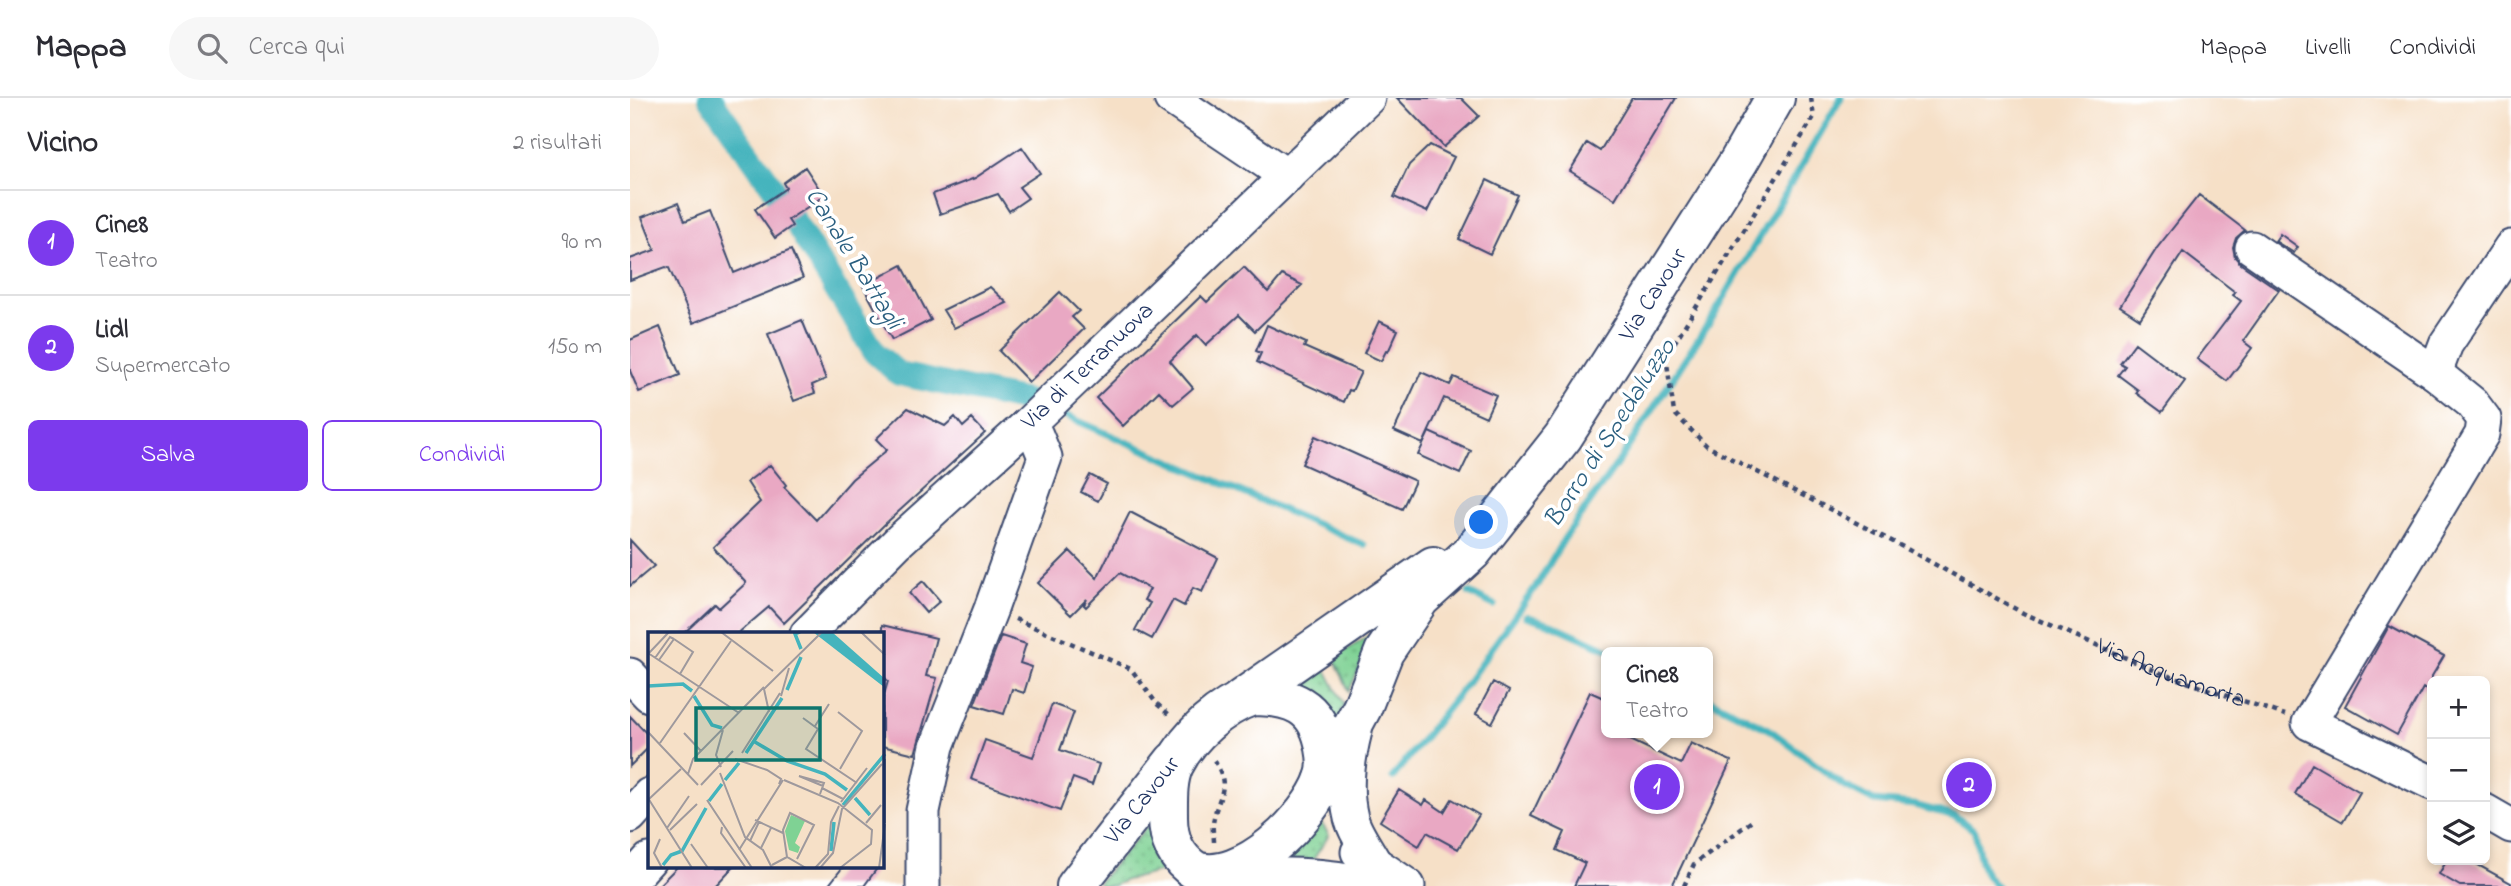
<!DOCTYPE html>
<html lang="it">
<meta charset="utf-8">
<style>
body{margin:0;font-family:"Indie Flower",sans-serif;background:#f7f7f7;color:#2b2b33}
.controls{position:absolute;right:21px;bottom:21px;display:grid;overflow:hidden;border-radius:10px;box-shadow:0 4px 10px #0003}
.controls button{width:63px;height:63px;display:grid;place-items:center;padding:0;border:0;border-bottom:2px solid #e1e1e2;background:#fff;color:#2b2b33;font:35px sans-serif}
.you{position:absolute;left:852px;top:425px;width:24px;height:24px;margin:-18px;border:5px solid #fff;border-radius:50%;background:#1a73e8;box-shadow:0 0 0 10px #1a73e833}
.badge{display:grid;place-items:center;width:46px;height:46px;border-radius:50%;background:#7c3aed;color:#fff;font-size:23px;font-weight:700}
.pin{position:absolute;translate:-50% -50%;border:4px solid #fff;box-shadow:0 2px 7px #0006}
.popup{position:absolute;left:971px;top:549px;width:112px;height:91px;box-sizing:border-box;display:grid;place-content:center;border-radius:10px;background:#fff;filter:drop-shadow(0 2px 5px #0005);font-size:23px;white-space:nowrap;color:#7c7c81}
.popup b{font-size:26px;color:#2b2b33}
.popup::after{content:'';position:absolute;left:50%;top:100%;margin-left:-14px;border:14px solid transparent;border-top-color:#fff}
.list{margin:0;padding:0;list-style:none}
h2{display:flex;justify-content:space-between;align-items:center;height:91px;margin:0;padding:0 28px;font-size:30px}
h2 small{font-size:23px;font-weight:400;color:#7c7c81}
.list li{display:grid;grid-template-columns:46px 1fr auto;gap:21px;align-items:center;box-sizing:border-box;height:105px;padding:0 28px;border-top:2px solid #e1e1e2}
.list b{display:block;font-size:26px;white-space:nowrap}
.list p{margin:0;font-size:23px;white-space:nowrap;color:#7c7c81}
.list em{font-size:23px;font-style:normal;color:#7c7c81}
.actions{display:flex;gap:14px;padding:21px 28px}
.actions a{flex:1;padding:16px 0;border:2px solid #7c3aed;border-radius:10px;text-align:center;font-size:24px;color:#7c3aed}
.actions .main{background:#7c3aed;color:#fff}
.icon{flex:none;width:38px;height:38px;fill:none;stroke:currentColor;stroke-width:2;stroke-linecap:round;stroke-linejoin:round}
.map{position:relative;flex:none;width:1881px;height:788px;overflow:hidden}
header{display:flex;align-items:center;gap:42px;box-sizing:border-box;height:98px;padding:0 35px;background:#fff;border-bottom:2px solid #e1e1e2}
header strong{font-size:33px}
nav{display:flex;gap:38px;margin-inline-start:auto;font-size:24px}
.search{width:490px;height:63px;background:#f7f7f7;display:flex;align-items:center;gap:18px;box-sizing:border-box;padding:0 24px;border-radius:38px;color:#7c7c81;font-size:26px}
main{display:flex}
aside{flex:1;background:#fff}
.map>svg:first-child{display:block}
</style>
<header>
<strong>Mappa</strong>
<div class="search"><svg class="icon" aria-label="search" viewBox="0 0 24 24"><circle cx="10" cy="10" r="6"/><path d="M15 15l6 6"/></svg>Cerca qui</div>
<nav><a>Mappa</a><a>Livelli</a><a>Condividi</a></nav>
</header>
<main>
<aside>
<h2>Vicino<small>2 risultati</small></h2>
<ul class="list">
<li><span class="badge">1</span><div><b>Cine8</b><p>Teatro</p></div><em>90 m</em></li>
<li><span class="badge">2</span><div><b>Lidl</b><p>Supermercato</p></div><em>150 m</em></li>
</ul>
<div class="actions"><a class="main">Salva</a><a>Condividi</a></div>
</aside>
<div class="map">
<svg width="1881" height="788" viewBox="0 0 1881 788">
<defs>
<pattern id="grass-dots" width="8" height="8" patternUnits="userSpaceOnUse" patternTransform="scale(1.75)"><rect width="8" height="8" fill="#7fd294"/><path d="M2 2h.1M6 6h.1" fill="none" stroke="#67ab7c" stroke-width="1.8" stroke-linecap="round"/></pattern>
</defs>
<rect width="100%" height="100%" fill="#fff"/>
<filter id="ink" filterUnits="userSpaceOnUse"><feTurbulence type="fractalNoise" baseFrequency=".0143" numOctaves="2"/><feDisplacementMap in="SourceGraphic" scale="14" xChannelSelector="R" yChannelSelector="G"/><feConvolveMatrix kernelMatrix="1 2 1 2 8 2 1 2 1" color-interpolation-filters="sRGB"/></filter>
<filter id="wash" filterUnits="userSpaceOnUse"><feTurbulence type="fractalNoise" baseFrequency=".00686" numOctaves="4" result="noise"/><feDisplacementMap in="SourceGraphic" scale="28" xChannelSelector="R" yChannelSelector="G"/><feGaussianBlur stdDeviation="1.57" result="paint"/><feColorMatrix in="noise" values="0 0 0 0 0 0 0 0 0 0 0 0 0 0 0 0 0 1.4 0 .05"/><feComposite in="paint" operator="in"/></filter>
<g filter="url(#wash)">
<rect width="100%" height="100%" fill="#f6e0c7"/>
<!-- grass -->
<path fill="url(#grass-dots)" stroke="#4d8079" stroke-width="2" d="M739 538 742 542 719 593 704 560Z
M694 568 714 606 708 626 659 592Z
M522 723 542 771 496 782 482 788H470L469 784Z
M690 723 699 737 681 765 649 766Z"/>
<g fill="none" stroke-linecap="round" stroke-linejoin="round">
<!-- stream -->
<path stroke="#44b4bd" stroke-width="7" d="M434 317 734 447
M839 495 864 507
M896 518 921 526 983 554
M1078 601 1140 632 1213 687 1244 703 1284 707 1325 718 1345 733C1349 753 1349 775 1367 788
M763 679 837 585 907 487 934 441 991 360 1084 217 1211 0"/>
<!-- canal -->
<path stroke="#44b4bd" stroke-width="24" d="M80 0 149 98 245 255 269 276 397 303"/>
</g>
<g id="blocks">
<!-- building -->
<path fill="#e9a8c3" d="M767 0H831L849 18 814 49Z
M1002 0H1046L985 101 940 73 957 45 970 53Z
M800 47 824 59 797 114 764 99 779 67Z
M392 49 410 75 389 89 398 100 379 113 368 96 310 116 303 96 345 80Z
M175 69 194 98 158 122 162 128 145 140 125 111 156 90 153 85Z
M857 82 888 97 860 156 829 141Z
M1569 97 1615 132 1606 140 1603 149 1605 159 1611 166 1649 192 1613 243 1622 250 1597 283 1567 261 1611 203 1603 197 1605 194 1553 154 1510 221 1490 208 1527 150Z
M48 105 55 123 80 113 104 175 161 152 173 180 63 225 39 170 36 169 0 182V161L25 152 12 119Z
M1650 136 1668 149 1664 155 1645 143Z
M272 167 301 222 262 242 233 188Z
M614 169 638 194 652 177 672 187 625 233 609 217 576 247 567 237 540 263 563 290 543 307 529 293 493 328 466 300 571 198 577 204Z
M360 189 377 205 324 230 313 212Z
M430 194 449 213 442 219 454 231 399 284 369 253Z
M172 222 196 281 182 287 185 295 164 303 138 236Z
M749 223 768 232 758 254 756 253 751 263 734 255Z
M637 227 676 245 674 249 731 274 722 293 719 292 714 304 627 264 631 255 626 253Z
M30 229 50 277 9 294 0 273V242Z
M1505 245 1555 283 1532 314 1506 295 1508 292 1488 277 1495 268 1490 265Z
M791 274 820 287 824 279 866 297 856 319 814 300 793 346 764 333Z
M278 310 315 328 325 319 333 329 342 321 355 335 255 426 154 525 139 509 107 536H53L85 506 89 510 116 485 83 449 130 404 117 384 140 367 156 387 154 389 186 422 222 381 257 352 246 341Z
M799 334 841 353 830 376 788 357Z
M685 338 785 383 772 411 672 366Z
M460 377 477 386 468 403 451 394Z
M500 414 588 460 572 494 563 490 554 508 543 502 522 541 505 532 520 505 514 502 520 491 490 475 456 509 454 507 457 501 441 517 408 485 440 453 467 480Z
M0 442 24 468 0 488Z
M293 483 310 503 296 515 279 495Z
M252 527 306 540 296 578 307 580 285 656 252 648V604L258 583 252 577Z
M1759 528 1814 558 1802 578V595L1793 590 1767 637 1715 608Z
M371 538 396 546 390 565 402 569 394 595 382 591 374 616 344 607Z
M863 584 879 593 862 625 846 616Z
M960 594 976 601V635H1001L998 641 1051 666 1061 645 1101 663 1042 788H944L955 765 927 752 935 734 901 718Z
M422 606 444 614 430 652 469 666 462 687 443 680 430 713 341 681 355 642 403 659Z
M0 618 19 638V649L0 668Z
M1682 666 1730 694 1713 724 1665 696Z
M769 692 793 707 796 702 814 714 822 701 849 717 828 751 797 734 789 748 750 723Z
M1817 762H1839L1881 785V788H1830L1809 776Z
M47 769H103L85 788H28Z
M213 769H248L234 788H198Z"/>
</g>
</g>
<g filter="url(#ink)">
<use href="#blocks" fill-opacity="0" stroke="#3c4a6e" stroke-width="2"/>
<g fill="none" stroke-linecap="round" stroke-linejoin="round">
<defs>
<g id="minor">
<path d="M541 0 657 78"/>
<path d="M1622 150 1805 275 1842 305 1854 321 1852 336 1679 625 1802 685"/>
<path d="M1805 275 1816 246 1881 149"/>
<path id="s2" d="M177 536 270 442 396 328 738 0"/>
<path d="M0 577 19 597"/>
<path d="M725 633C718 660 714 692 721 720 725 735 737 751 744 764"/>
<path d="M1855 713 1881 728"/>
<path d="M0 718 19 697"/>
<path d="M728 754 778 788"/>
<path d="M595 780C645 776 696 774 744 788"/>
<path d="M0 783 19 762"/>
<path d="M293 788V713L307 648 361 511 415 359 406 337 396 328"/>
</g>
<g id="major">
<path d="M622 598C661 598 688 607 695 650 697 660 698 671 694 681 680 721 612 788 566 773 546 761 538 741 538 719 538 702 537 683 544 667 559 637 591 609 622 598Z"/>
<path d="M611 601 803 468"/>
<path id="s3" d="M694 681 732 610 754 554 790 501 842 454 933 339 1109 63 1145 0"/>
<path d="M446 788 544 663"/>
</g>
</defs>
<!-- minor casing -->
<use href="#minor" stroke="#3c4a6e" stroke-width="37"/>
<!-- major casing -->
<use href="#major" stroke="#3c4a6e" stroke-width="42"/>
<!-- path -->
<g stroke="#3c4a6e" stroke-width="4.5" stroke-dasharray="5 5" stroke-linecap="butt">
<path id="s1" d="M1181 0 1184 19 1036 258 1044 315 1077 348 1277 451 1393 515 1533 576 1655 617"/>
<path d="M385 521 501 571 527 606 542 619"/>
<path d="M584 744C584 738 582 732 583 726 586 698 603 692 584 662"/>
<path d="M1054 788 1064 766 1122 723"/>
</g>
<!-- minor -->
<use href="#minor" stroke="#fff" stroke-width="33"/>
<!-- major -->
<use href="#major" stroke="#fff" stroke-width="38"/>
</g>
</g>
<g text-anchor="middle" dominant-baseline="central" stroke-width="7" stroke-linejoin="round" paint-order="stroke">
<!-- street labels -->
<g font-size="24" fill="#1b2f5e" stroke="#fff">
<text stroke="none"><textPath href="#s3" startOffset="590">Via Cavour</textPath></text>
<text stroke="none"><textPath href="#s2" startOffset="388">Via di Terranuova</textPath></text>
<text stroke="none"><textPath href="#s1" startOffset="922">Via Acquamorta</textPath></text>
<text transform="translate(513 703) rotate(-51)">Via Cavour</text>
</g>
<!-- water labels -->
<g font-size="26" font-style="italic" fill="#295e7f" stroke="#fff">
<text transform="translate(223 161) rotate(58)">Canale Battagli</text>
<text transform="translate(981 336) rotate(-57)">Borro di Spedaluzzo</text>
</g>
</g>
<!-- overview -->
<g transform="translate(18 534)">
<rect width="236" height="236" fill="#f6e0c7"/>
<path d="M143 183 157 189 147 211 152 215 150 221 141 218 137 199Z" fill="#7fd294"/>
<path d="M165 0H184L236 46V55Z" fill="#44b4bd"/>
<path fill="none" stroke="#44b4bd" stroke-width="3.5" d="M152 0 147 2 153 17M0 54 35 52 44 59M139 58 153 25M46 64 64 93 74 96M107 110 139 129 177 142 199 158M98 121 134 66M77 148 91 131M207 166 222 183M61 169 74 152M195 173 237 122M183 219 186 190M15 233 23 223 34 219 58 176"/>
<path fill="none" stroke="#9e999d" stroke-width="2" d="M73 0 125 39M213 0 237 23M26 7 45 20 32 42M0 21 91 81M1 21 21 0M7 26 22 5 26 7M11 28 26 7M133 64 141 36M121 80 116 57 174 0M190 80 214 99 192 137M155 86 170 97 158 117 209 151M167 94 181 72M0 100 50 153M36 101 53 119M12 111 83 9M94 121 132 61M87 127 119 138 133 147 131 152M237 127V191M73 135 68 123 75 98M72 141 97 205 115 218 124 236M40 142 45 127 116 55M136 148 190 171 224 198 223 212 192 236M53 153 85 119M174 156 195 167M172 162 176 151 151 144 175 154M0 166 44 236M1 167 33 137M59 168 104 236M193 170 219 136M107 188 135 201M218 191 233 173M74 195 73 201 98 236M19 196 41 164M22 198 49 172M12 207 6 221 14 236M102 209 111 190M43 212 60 236M113 216 123 196M91 218 135 148M139 225 135 198 142 181 166 193 149 227M124 233 139 225 158 236M167 236 180 222 183 190 191 174M172 236 185 221 194 177 234 132M231 236 237 192"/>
<path fill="#0f766e" fill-opacity="0.15" stroke="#0f766e" stroke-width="3.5" d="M48 76H172V128H48Z"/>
<rect width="236" height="236" fill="none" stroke="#1b2f5e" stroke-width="3.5"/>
</g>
</svg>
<div class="controls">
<button>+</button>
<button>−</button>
<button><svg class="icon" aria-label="layers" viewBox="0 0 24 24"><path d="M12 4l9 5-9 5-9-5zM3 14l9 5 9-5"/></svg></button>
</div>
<div class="you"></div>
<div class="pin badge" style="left:1027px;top:689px">1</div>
<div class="popup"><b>Cine8</b>Teatro</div>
<div class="pin badge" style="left:1339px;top:687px">2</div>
</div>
</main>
